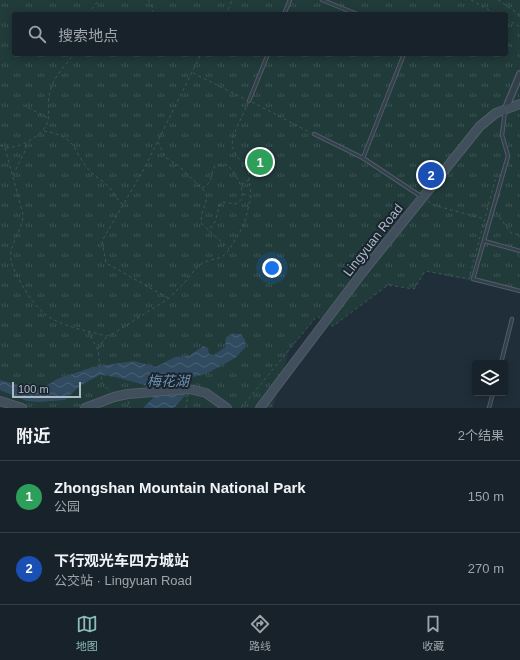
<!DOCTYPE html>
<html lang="zh">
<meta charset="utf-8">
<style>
body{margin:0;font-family:Helvetica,"Noto Sans SC",sans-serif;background:#202a33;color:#f1f3f6}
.controls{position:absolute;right:12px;bottom:12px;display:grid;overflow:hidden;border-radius:4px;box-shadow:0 2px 10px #0003}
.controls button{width:36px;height:36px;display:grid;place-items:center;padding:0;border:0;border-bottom:1px solid #363f47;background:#17222b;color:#f1f3f6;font:20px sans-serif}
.scale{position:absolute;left:12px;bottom:10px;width:69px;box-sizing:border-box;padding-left:4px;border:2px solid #adbac6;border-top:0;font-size:11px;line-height:14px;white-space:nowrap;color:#adbac6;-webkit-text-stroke:3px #19242e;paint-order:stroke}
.you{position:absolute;left:272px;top:268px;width:14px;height:14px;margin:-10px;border:3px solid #fff;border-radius:50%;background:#1a73e8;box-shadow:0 0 0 6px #1a73e833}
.badge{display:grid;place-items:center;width:26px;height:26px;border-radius:50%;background:#8bbbb9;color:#fff;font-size:13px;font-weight:700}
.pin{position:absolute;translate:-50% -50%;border:2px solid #fff;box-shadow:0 1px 4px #0006}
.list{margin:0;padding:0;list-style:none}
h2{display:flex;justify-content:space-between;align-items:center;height:52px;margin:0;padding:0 16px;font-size:17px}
h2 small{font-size:13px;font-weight:400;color:#9ea4a9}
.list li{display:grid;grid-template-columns:26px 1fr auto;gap:12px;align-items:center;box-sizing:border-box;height:72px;padding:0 16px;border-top:1px solid #363f47}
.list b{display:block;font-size:15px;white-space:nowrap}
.list p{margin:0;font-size:13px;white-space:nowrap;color:#9ea4a9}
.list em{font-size:13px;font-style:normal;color:#9ea4a9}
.icon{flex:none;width:22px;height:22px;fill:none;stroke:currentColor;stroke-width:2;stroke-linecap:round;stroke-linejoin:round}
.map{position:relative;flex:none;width:520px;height:408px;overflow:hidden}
.search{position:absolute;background:#17222b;box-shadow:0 2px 10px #0003;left:12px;right:12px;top:12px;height:44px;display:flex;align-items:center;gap:10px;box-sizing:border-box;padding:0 14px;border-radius:4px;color:#9ea4a9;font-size:15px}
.sheet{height:196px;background:#17222b}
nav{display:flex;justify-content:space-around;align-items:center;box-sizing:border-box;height:56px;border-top:1px solid #363f47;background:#17222b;font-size:11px;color:#9ea4a9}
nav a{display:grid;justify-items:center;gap:2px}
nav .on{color:#8bbbb9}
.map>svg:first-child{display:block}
</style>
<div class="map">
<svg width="520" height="408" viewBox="0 0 520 408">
<defs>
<pattern id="park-tufts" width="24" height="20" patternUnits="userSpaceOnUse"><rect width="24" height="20" fill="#213a3a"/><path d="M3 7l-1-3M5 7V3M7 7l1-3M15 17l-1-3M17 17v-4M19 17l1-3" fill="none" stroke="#3f5455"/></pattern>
<pattern id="water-waves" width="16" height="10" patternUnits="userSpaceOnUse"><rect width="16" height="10" fill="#304a60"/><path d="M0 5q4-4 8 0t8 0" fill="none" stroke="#4b6275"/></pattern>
</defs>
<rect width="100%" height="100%" fill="#1f2e39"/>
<!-- park -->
<path fill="url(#park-tufts)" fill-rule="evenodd" d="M0 0H520V291L425 271 414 289 388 285 333 326 317 316 289 350 273 408H0ZM14 14H506V54H14Z"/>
<!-- water -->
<path fill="url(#water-waves)" d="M232 334H241L245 340 246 347 235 358 206 374 193 377 188 380 183 398 173 408H143L153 398 152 390 148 386 112 376 100 375 81 385 65 400 39 402 27 401 0 390V380L37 390 48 385 57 379 93 367 134 361 156 367 175 357 189 356 203 346 208 348 209 354 214 355 225 347 226 337Z"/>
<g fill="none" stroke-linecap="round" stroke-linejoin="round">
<defs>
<path id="lane" d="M322 0 357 14
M284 14 290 0
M249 101 268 54
M505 111 502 135 508 156 473 279 520 291
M314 134 363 158 422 197
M363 158 404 54
M484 241 520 251
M501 363 512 319
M489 408 493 393"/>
<path id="street" d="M506 108 520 74"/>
<path id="secondary" d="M0 401 22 408
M85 408 114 397 128 394 189 389 206 393 227 408
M260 408 362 273 480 126 496 113 520 104"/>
</defs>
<!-- lane casing -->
<use href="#lane" stroke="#505d67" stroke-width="4.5"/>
<!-- street casing -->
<use href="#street" stroke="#505d67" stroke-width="8"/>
<!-- secondary casing -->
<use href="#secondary" stroke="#505d67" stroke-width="10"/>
<!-- path -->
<path stroke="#3f5757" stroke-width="1" stroke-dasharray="3 3" stroke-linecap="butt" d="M148 0 152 5 153 14
M471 0 496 14
M498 0 520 15
M88 14 99 0
M224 14 228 10 232 0
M506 19 520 27
M193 54 200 57
M193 73 245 99
M252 102 311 133
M23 105 48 118
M44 131C78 137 71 149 89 170 94 176 102 180 108 186 114 192 117 200 123 205
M158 142 165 157 180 167 206 193C209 204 198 213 202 224L229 249
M0 145 5 148 23 214C23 229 13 239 11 252 9 263 15 271 20 281 42 324 63 325 107 336L114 333 168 299 186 281 196 268 204 262 222 257 229 250 244 225 251 197 248 169 236 155 232 146 233 136 248 103
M6 148C16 147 23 145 32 139 59 121 43 112 51 88 55 75 66 65 74 54
M13 175 26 149 25 144
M241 184 249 180
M202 188C213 183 210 176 214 167L218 165H228C236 175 244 186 242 199L236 204 222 202 220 204 215 222 208 231
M243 194 250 196
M428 201 433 205 485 219
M496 212 511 233 520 235
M168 298 106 263 102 241 144 169 201 54
M331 325 333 326 388 285 414 289 425 271 469 279 495 180 496 181
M88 331 98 350 102 383 110 392
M98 349 106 337
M128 401 130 408
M186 408 188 395
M241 408 317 316 320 318"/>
<!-- lane -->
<use href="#lane" stroke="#333f4a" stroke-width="2.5"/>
<!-- street -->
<use href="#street" stroke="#333f4a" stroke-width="5.5"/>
<!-- secondary -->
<use href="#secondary" stroke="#414f5d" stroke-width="8"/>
</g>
<g text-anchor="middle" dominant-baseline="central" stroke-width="4" stroke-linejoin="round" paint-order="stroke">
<!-- street labels -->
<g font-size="13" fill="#adbac6" stroke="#19242e">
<text transform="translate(373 240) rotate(-52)">Lingyuan Road</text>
</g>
<!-- water labels -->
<g font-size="14" font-style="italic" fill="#6c90ac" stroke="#19242e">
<text x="168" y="381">梅花湖</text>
</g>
</g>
</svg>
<div class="controls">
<button><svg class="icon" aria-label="layers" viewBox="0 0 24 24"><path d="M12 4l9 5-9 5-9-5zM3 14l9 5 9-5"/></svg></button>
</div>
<div class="scale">100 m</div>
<div class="you"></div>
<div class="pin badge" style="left:260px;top:162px;background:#2e9e5b">1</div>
<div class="pin badge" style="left:431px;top:175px;background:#1a4fb4">2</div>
<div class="search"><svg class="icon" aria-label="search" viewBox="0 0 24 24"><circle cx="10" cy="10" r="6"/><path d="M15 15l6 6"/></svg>搜索地点</div>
</div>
<section class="sheet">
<h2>附近<small>2个结果</small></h2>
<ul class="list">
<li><span class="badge" style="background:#2e9e5b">1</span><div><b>Zhongshan Mountain National Park</b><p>公园</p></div><em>150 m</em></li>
<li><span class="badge" style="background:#1a4fb4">2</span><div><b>下行观光车四方城站</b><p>公交站 · Lingyuan Road</p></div><em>270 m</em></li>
</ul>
</section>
<nav>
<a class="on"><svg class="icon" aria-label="map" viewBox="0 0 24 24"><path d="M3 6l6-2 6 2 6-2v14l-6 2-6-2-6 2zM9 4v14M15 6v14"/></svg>地图</a>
<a><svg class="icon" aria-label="directions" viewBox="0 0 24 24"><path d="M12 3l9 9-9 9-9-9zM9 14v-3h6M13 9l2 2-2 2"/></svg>路线</a>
<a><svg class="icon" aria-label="saved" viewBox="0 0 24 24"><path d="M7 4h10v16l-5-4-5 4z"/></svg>收藏</a>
</nav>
